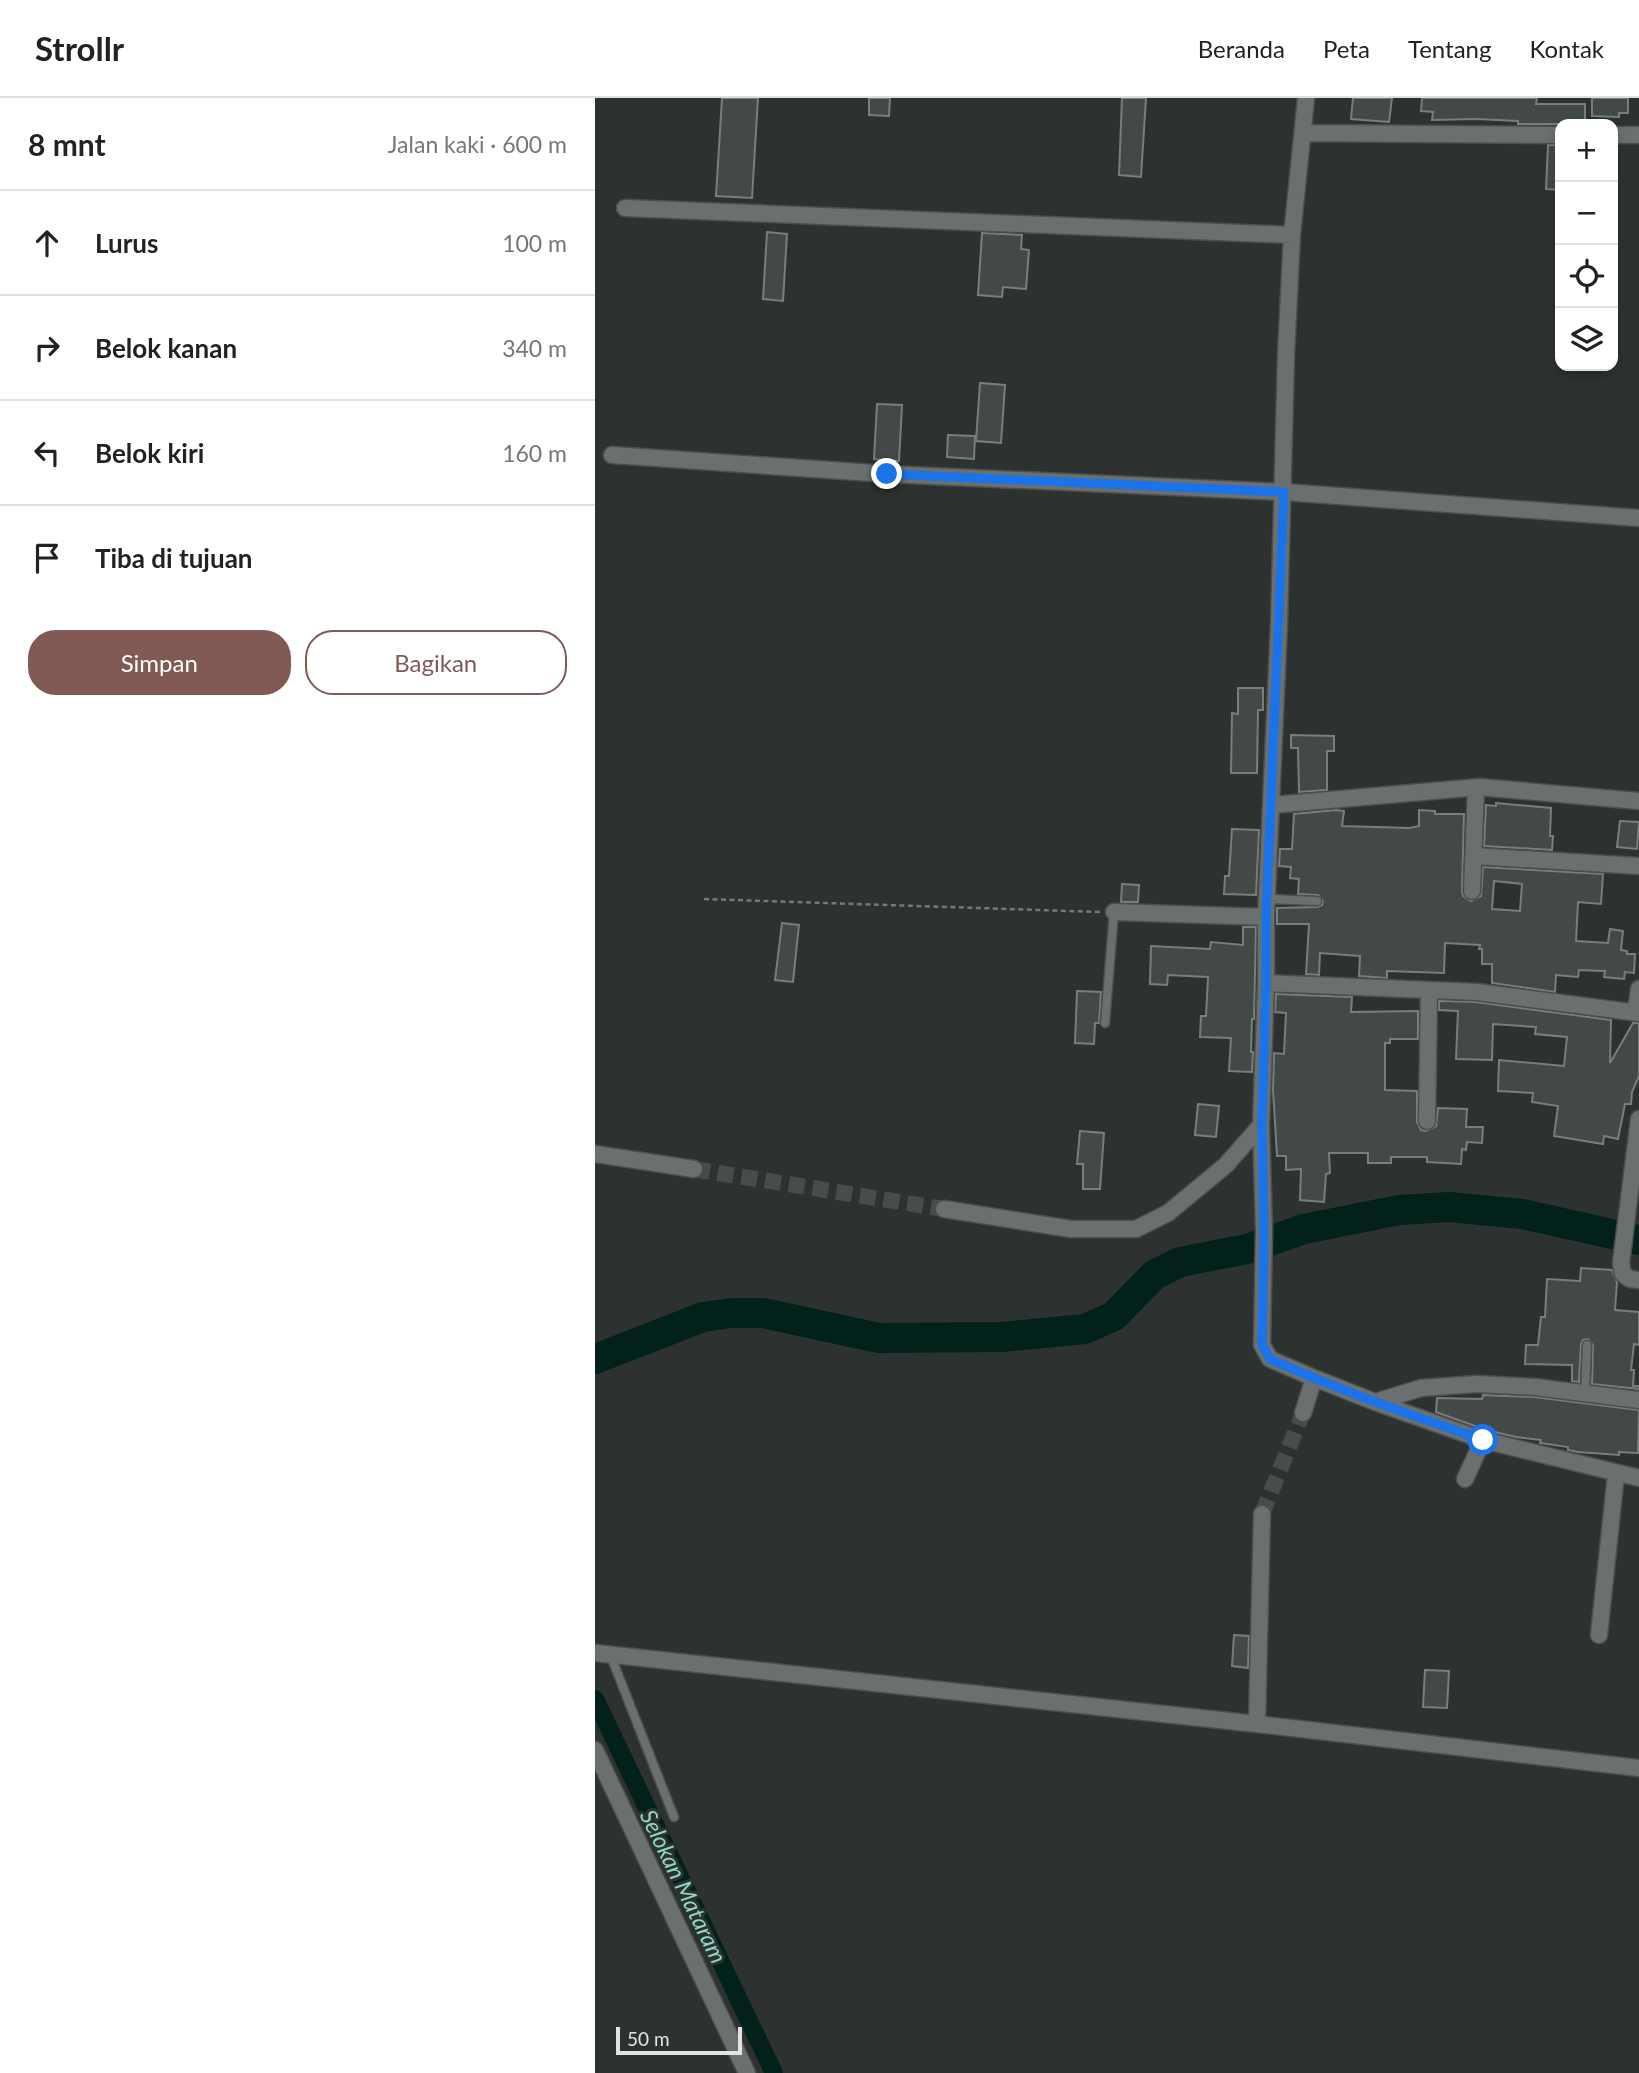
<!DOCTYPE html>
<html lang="id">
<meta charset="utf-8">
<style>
body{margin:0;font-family:Lato,sans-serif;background:#f6f6f6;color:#222}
.controls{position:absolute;right:21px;top:21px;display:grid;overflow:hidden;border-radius:14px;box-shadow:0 4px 10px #0003}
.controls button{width:63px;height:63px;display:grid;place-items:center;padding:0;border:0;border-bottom:2px solid #e0e0e0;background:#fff;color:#222;font:35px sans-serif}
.scale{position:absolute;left:21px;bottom:18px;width:126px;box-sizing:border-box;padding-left:7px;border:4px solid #e1e4e3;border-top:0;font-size:19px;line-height:24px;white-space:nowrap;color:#e1e4e3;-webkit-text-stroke:5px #2d3231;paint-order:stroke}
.stop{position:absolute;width:21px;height:21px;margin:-16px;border:5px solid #1a73e8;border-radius:50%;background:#fff}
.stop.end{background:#1a73e8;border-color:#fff;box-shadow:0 2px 7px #0008}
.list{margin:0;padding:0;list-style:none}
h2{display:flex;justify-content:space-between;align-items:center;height:91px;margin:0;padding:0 28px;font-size:30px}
h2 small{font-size:23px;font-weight:400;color:#767676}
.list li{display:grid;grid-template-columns:46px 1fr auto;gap:21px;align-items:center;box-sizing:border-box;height:105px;padding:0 28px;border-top:2px solid #e0e0e0}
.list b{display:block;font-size:26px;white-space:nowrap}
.list em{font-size:23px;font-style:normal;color:#767676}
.actions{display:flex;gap:14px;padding:21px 28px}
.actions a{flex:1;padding:16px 0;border:2px solid #815955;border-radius:28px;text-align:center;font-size:24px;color:#815955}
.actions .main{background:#815955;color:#fff}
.icon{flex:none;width:38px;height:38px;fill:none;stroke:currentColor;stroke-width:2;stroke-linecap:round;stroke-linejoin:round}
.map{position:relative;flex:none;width:1044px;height:1975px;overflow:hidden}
header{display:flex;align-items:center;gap:42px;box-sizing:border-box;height:98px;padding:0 35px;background:#fff;border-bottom:2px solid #e0e0e0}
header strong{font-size:33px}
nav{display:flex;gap:38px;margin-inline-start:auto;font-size:24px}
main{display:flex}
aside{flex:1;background:#fff}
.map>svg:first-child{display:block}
</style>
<header>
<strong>Strollr</strong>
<nav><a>Beranda</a><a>Peta</a><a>Tentang</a><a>Kontak</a></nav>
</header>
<main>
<aside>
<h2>8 mnt<small>Jalan kaki · 600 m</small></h2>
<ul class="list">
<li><svg class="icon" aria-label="ahead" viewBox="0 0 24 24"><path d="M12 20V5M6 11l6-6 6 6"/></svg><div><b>Lurus</b></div><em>100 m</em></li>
<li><svg class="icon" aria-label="right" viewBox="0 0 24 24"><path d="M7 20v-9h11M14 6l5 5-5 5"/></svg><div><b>Belok kanan</b></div><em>340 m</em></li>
<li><svg class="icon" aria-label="left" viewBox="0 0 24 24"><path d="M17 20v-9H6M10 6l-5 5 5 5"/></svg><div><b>Belok kiri</b></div><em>160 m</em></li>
<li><svg class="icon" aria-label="arrive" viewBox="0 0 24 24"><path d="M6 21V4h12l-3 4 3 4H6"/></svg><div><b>Tiba di tujuan</b></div></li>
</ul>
<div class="actions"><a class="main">Simpan</a><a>Bagikan</a></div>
</aside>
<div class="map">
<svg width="1044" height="1975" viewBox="0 0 1044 1975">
<rect width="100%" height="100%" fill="#2d3231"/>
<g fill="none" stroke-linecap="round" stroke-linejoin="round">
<!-- canal -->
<path stroke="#03211b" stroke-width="18" d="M0 1601 179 1975"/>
<!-- river -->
<path stroke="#03211b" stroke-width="30" d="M0 1261 108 1219 136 1215H168L284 1240 406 1239 490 1231 519 1218 559 1177 585 1164 652 1151 709 1131 804 1112 854 1109 927 1116 1044 1142"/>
</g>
<!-- building -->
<path fill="#434947" stroke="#787e7c" stroke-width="2" fill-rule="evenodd" d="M127 0H163L157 100 121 98Z
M274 0H295L294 18 274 17Z
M527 0H551L546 79 524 77Z
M758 0H797L794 24 756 21Z
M827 0H942L941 6H990V26H923V23L881 21 837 22 838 14 826 13Z
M997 0H1033V15H1024V19L997 18Z
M953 47H965V92L951 91Z
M172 134 192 136 188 203 168 201Z
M387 135 427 137 426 151 434 152 431 191 408 189 407 199 383 197Z
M385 285 410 287 406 345 381 343Z
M282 306 307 307 304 363 279 361Z
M353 337 380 338 379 361 352 359Z
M643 590H668V612H663L662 675H636L637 615 643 616Z
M696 637 739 638V653H732V692L704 694 703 650H696Z
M901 705 956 710 955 738H958L957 752 889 748 891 707 901 708Z
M741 712 749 713 747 728 815 730 824 728V712L840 713V716H869L867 793 868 798 876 803 886 798 888 769 1008 776 1006 806 983 804 981 843 1013 845 1015 831 1028 833 1026 852 1032 853V856H1040L1039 875 1030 874 1029 881 1009 879 1010 873 984 872 983 879 961 877 960 894 897 885V866H887V851H884L885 847 850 845 849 875 792 873V880L764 878 765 858 725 855 724 877 711 876 714 826H682V810L722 809 727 807 728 803 723 797 703 796 704 781 695 780 696 769 684 768 685 751H697L699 716ZM899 783 927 786 925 813 897 811Z
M1025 723 1044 724 1042 751 1022 749Z
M637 731 664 732 661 797 629 796 630 778H634Z
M527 786 544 787 543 804H526Z
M187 825 204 827 198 884 180 882Z
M648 829H661L659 921H657L656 954H658L657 974 634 973 636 940 605 939 606 918H611L613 879 573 877 572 887 555 886 556 848 615 851 616 844 648 847Z
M482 893 506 894 504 925H500L499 946 480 945Z
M681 896 757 899 756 914 823 913V941H795V945H790V992L822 993V1024L826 1032 831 1033 841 1028 843 1010 872 1011 871 1029H888L887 1045 872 1044 871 1052 867 1051 866 1066 832 1064V1059H796V1065H773V1055H734L735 1075 731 1076 729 1104 705 1102 706 1071 691 1072V1058H682L678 992 679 955 689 956 691 915 680 914Z
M844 903 881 904 1016 922 1015 965 1038 925H1044V978L1037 994 1036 1006H1030L1023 1041 1009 1038 1008 1046 959 1038 963 1008 937 1004 938 995 903 993 904 962 969 968 972 939 940 936 941 929 898 926 897 962 861 961 863 913 844 912Z
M603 1006 624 1008 621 1039 600 1037Z
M485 1033 509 1035 505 1091H488V1066H482Z
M986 1170 1017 1172 1022 1184 1020 1212 1044 1214V1247L1039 1246 1036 1272H1039L1038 1288H1044V1291L997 1286 998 1247 993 1241 988 1242 986 1246 984 1284 977 1283V1267L930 1266 931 1247H943L946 1219H950L952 1181 985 1183Z
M888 1297 939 1299 1044 1312 1043 1355 1024 1354V1357L983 1354 973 1352V1349L945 1345 946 1342 921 1339 891 1332 841 1314 842 1300 887 1301Z
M639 1537 654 1538 653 1570 637 1568Z
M830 1572 854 1573 852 1610 828 1609Z"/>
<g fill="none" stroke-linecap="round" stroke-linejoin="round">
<!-- minor-tunnel -->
<path stroke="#484d4c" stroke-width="16" stroke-dasharray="16 8" stroke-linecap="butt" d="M99 1071 349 1111
M667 1416 708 1315"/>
<defs>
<path id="service" d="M672 801 722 803
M510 925 519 814
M990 1295 992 1247
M15 1556 79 1719"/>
<path id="minor" d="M711 0 697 137 691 256 684 526 671 819V885L666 1027 669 1133 667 1247 675 1261 719 1280
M709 35 965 37
M1018 37H1044
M30 110 697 137
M17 357 292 376 689 394 1044 420
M677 707 884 689 1044 703
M879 758 1044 768
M877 793 881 690
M519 814 671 819
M671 885 882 894 1044 915
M1041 913 1044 891
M1044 1021 1026 1165 1028 1176 1035 1181 1044 1182
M832 1023 834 892
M0 1056 99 1071
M349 1111 476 1131H541L573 1115 631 1067 666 1027
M780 1304 888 1342 1044 1380
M708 1315 719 1280 780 1304 826 1290 882 1286 940 1289 1044 1302
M870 1381 888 1342
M1004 1537 1021 1376
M0 1555 662 1626 1044 1670
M662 1626 667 1416
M0 1652 152 1975"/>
</defs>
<!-- service casing -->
<use href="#service" stroke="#4a4f4e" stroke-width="11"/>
<!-- minor casing -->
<use href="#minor" stroke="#4a4f4e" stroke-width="19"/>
<!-- path -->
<path stroke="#757978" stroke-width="2.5" stroke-dasharray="5 3.5" stroke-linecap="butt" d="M109 801 505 814"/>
<!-- service -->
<use href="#service" stroke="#6a706f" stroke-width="8"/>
<!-- minor -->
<use href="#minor" stroke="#6a706f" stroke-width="16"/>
</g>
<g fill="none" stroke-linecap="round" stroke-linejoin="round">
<!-- route -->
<path stroke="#1a73e8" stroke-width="9" d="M292 376 689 394 671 819V885L667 1027 669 1133 667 1247 675 1261 719 1280 780 1304 888 1342"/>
</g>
<g text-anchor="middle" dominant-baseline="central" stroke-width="6" stroke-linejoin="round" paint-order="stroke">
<!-- water labels -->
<g font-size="23" font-style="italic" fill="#8fd7c4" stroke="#2d3231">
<text transform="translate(89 1788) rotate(64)">Selokan Mataram</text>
</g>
</g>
</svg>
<div class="controls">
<button>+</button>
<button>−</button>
<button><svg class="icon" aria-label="locate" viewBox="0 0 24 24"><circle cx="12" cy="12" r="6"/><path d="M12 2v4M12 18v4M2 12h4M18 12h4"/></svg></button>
<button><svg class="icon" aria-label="layers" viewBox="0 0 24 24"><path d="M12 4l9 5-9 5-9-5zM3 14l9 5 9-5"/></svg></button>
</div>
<div class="scale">50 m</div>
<div class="stop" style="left:888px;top:1342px"></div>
<div class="stop end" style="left:292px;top:376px"></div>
</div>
</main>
